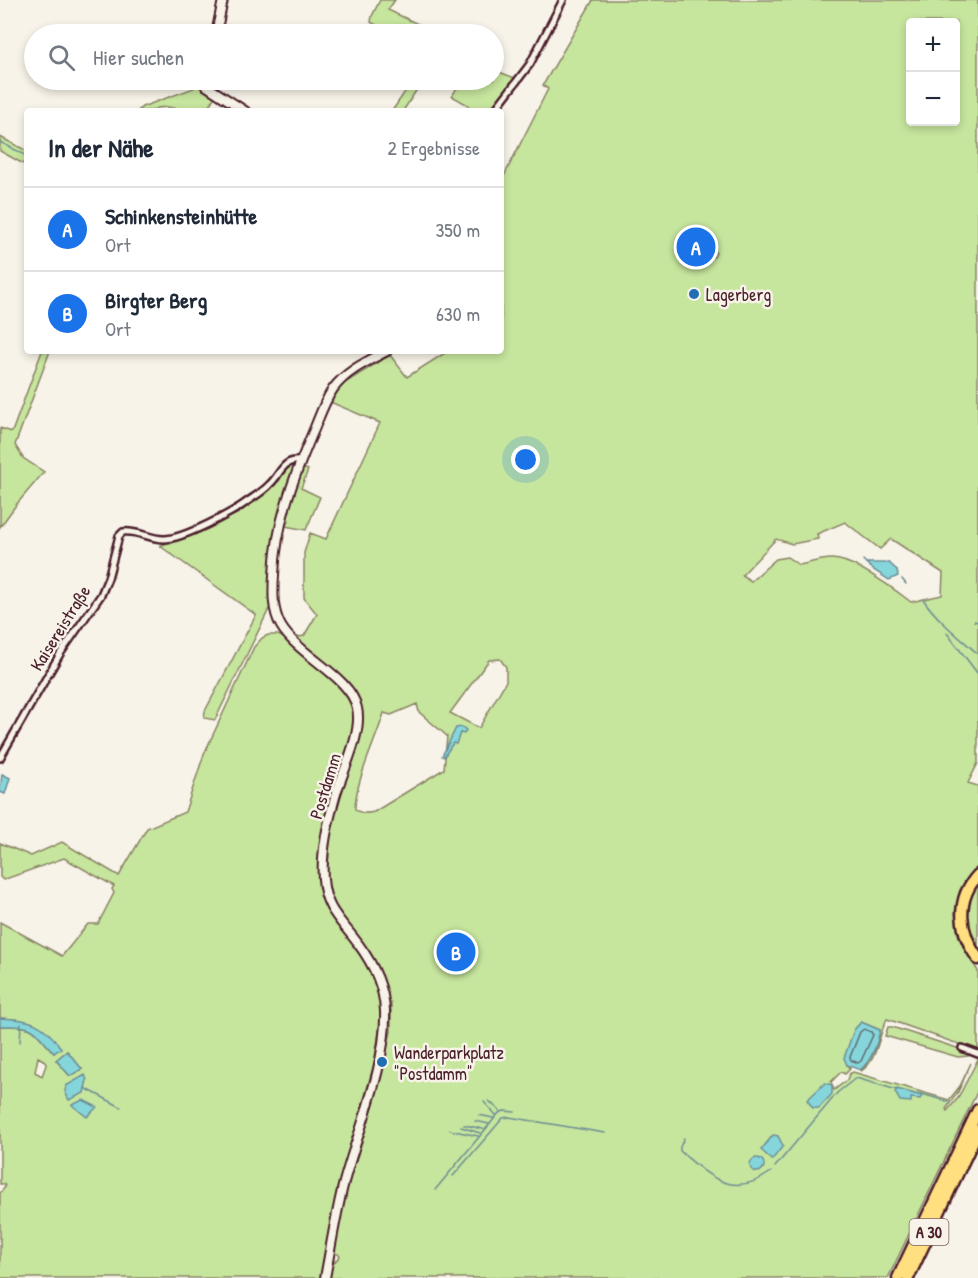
<!DOCTYPE html>
<html lang="de">
<meta charset="utf-8">
<style>
body{margin:0;font-family:"Patrick Hand",sans-serif;background:#f6f6f7;color:#1f2937}
.controls{position:absolute;right:18px;top:18px;display:grid;overflow:hidden;border-radius:6px;box-shadow:0 3px 9px #0003}
.controls button{width:54px;height:54px;display:grid;place-items:center;padding:0;border:0;border-bottom:2px solid #e0e1e3;background:#fff;color:#1f2937;font:30px sans-serif}
.you{position:absolute;left:526px;top:460px;width:21px;height:21px;margin:-15px;border:4px solid #fff;border-radius:50%;background:#1a73e8;box-shadow:0 0 0 9px #1a73e833}
.badge{display:grid;place-items:center;width:39px;height:39px;border-radius:50%;background:#1a73e8;color:#fff;font-size:20px;font-weight:700}
.pin{position:absolute;translate:-50% -50%;border:3px solid #fff;box-shadow:0 2px 6px #0006}
.list{margin:0;padding:0;list-style:none}
h2{display:flex;justify-content:space-between;align-items:center;height:78px;margin:0;padding:0 24px;font-size:26px}
h2 small{font-size:20px;font-weight:400;color:#747a83}
.list li{display:grid;grid-template-columns:39px 1fr auto;gap:18px;align-items:center;box-sizing:border-box;height:84px;padding:0 24px;border-top:2px solid #e0e1e3}
.list b{display:block;font-size:22px;white-space:nowrap}
.list p{margin:0;font-size:20px;white-space:nowrap;color:#747a83}
.list em{font-size:20px;font-style:normal;color:#747a83}
.icon{flex:none;width:33px;height:33px;fill:none;stroke:currentColor;stroke-width:2;stroke-linecap:round;stroke-linejoin:round}
.map{position:relative;flex:none;width:978px;height:1278px;overflow:hidden}
.search{position:absolute;background:#fff;box-shadow:0 3px 9px #0003;left:24px;top:24px;width:480px;height:66px;display:flex;align-items:center;gap:15px;box-sizing:border-box;padding:0 21px;border-radius:33px;color:#747a83;font-size:22px}
.panel{position:absolute;background:#fff;box-shadow:0 3px 9px #0003;left:24px;top:108px;width:480px;height:246px;border-radius:6px}
.map>svg:first-child{display:block}
</style>
<div class="map">
<svg width="978" height="1278" viewBox="0 0 978 1278">
<rect width="100%" height="100%" fill="#f7f3e8"/>
<filter id="ink" filterUnits="userSpaceOnUse"><feTurbulence type="fractalNoise" baseFrequency=".0167" numOctaves="2"/><feDisplacementMap in="SourceGraphic" scale="12" xChannelSelector="R" yChannelSelector="G"/><feConvolveMatrix kernelMatrix="1 2 1 2 8 2 1 2 1" color-interpolation-filters="sRGB"/></filter>
<g filter="url(#ink)">
<!-- green -->
<path fill="#c6e59d" stroke="#888264" stroke-width="1.5" fill-rule="evenodd" d="M380 0H395L388 10 439 34H391L371 22 372 16Z
M593 0H978V763L968 783 978 786V866L960 890 955 912 958 934 964 949 978 971V1051L887 1019C878 1035 878 1061 861 1071L860 1070C871 1062 878 1044 880 1030L861 1022 847 1065 850 1069 845 1074 841 1072 831 1082 834 1090 847 1080 849 1074 853 1072 949 1100 960 1086 971 1063 958 1092 946 1109 947 1111 958 1098 978 1059V1090L888 1278H329L331 1266 340 1256 338 1254H332C343 1203 355 1152 370 1102L373 1104 391 1032V1002L388 1001 384 982 372 956 337 913 331 901 327 878 331 827 359 737C361 725 364 711 358 699 348 677 312 654 293 638L304 636 317 614 304 598V553L310 533 326 539 380 423 330 402 343 384 390 355 407 377 448 351H501V182L548 89 543 85ZM910 22H956V122H910ZM705 235 710 239V245L716 253 714 257 691 254 688 249 698 242 700 236ZM845 522 880 549 891 539 943 573 942 595 911 602C894 589 853 559 832 559 821 559 809 563 799 565L787 557 776 559 751 581 742 575 776 539 792 544 818 539 817 534ZM500 659 506 667V681L479 728 450 713 489 660ZM417 704 419 712 447 736 444 769 374 812C367 814 361 814 355 809 355 782 376 740 384 713L391 715Z
M494 56 499 58 494 70 515 78 490 111H471L468 105 452 96 462 80H494Z
M413 80H423L403 111H392Z
M197 82 215 96 206 111H187L168 107 157 108 152 111H138L142 107 194 88Z
M0 137 27 151V166L0 151Z
M42 351H50L15 445 23 458 44 472 16 505 0 527V428L12 432Z
M292 465 296 468 276 522 270 567V607L215 720 204 718 205 711 256 615 160 546 239 513 280 480C279 473 286 467 292 465Z
M303 468 308 470 301 488 320 497 306 530 285 526 289 520 284 518Z
M268 635H278L284 638 344 691 351 699 355 720 353 731 338 778 320 883 322 899 328 912 367 962 378 989 382 1012 374 1064 351 1146 322 1278H0V1193L5 1187 4 1184H0V1026C36 1025 31 1028 54 1053L57 1043C35 1021 32 1020 0 1018V922L62 956 88 924H98L114 893 112 889 114 886 64 858 3 880 0 877V843L31 856 62 842 119 876 147 828 185 812 204 754 254 647 262 638ZM67 1051 82 1069 70 1076 56 1060ZM38 1057 45 1061 46 1065 42 1076 35 1072Z
M978 883V944C964 927 965 900 978 883Z
M888 1027H892L963 1050 968 1053V1056L958 1057 885 1036Z"/>
<!-- water -->
<path fill="#85d6db" stroke="#6d8d95" stroke-width="1.5" d="M866 563H889L897 570 898 576 889 580 872 569Z
M462 727 466 730 464 734 460 733 456 744 453 743 444 757 442 756 456 728Z
M2 774 10 778 5 794 0 792Z
M0 1018C30 1019 43 1022 61 1048L54 1053C31 1028 37 1025 0 1026Z
M861 1022 880 1030C878 1043 871 1062 860 1070L847 1065 844 1058 854 1030Z
M67 1051 82 1069 70 1076 56 1060Z
M85 1075 87 1080 84 1093 69 1100 65 1092 66 1086Z
M825 1083 832 1085V1094L819 1108H813L807 1100Z
M897 1089 922 1096 920 1099 911 1098V1102L900 1101 895 1092Z
M83 1100 97 1107 87 1117 72 1105Z
M773 1135 778 1136 783 1146 772 1160 761 1150Z
M750 1165a7 7 0 1 1 14 0a7 7 0 1 1-14 0Z"/>
<g fill="none" stroke-linecap="round" stroke-linejoin="round">
<!-- shore -->
<path stroke="#626871" stroke-width="1.5" d="M864 1029 871 1032 873 1035 861 1061 858 1063 851 1060 850 1057 860 1032Z"/>
<!-- stream -->
<path stroke="#6d8d95" stroke-width="1.5" d="M0 142 27 156
M863 560 866 563
M902 579 906 584
M923 599C937 620 959 637 978 654
M974 621 978 622
M947 633 978 674
M20 1042 21 1024
M85 1088 121 1107
M918 1093 950 1102
M489 1101 501 1112
M484 1102 496 1115
M479 1115 493 1118
M475 1121 489 1124
M464 1125 483 1129
M461 1127 480 1133
M450 1130 478 1136
M684 1138 680 1147V1151C711 1178 733 1199 771 1172
M775 1167 838 1092 856 1078 897 1090
M453 1176 503 1118 509 1117 605 1133
M435 1190 499 1113 504 1111 515 1112"/>
<defs>
<path id="street" d="M494 111 530 64 563 0
M0 758 60 654 101 595 108 578 119 536 123 532C137 530 149 539 164 539 183 539 232 513 248 501 255 496 264 491 270 484 281 474 282 459 301 461
M962 1048 978 1054"/>
<path id="secondary" d="M216 34 223 0
M203 80 205 85 245 111
M325 1278C331 1246 336 1213 344 1182 358 1130 387 1065 385 1011 384 987 373 964 359 945 342 921 325 910 323 879 321 851 328 823 335 797 342 772 363 734 357 708 351 677 298 655 281 626 272 610 273 592 274 575 276 523 293 479 313 432 319 418 324 402 333 389 346 371 368 361 387 351"/>
<path id="highway" d="M978 875C955 900 959 932 978 959
M898 1278 978 1110
M908 1278 978 1130"/>
</defs>
<!-- street casing -->
<use href="#street" stroke="#4a1f2b" stroke-width="10"/>
<!-- secondary casing -->
<use href="#secondary" stroke="#4a1f2b" stroke-width="12"/>
<!-- highway casing -->
<use href="#highway" stroke="#4a1f2b" stroke-width="15"/>
<!-- street -->
<use href="#street" stroke="#f7f3e8" stroke-width="5"/>
<!-- secondary -->
<use href="#secondary" stroke="#f7f3e8" stroke-width="8"/>
<!-- highway -->
<use href="#highway" stroke="#ffdf80" stroke-width="10"/>
</g>
</g>
<!-- markers -->
<g fill="#1f6fb2" stroke="#f7f3e8" stroke-width="2">
<circle cx="694" cy="294" r="6"/>
<circle cx="382" cy="1062" r="6"/>
</g>
<g text-anchor="middle" dominant-baseline="central" stroke-width="5" stroke-linejoin="round" paint-order="stroke">
<!-- shield labels -->
<rect fill="#f7f3e8" stroke="#7e5f64" stroke-width="1.5" x="909.5" y="1219" width="39" height="26" rx="4.5"/>
<g font-size="16" font-weight="bold" fill="#4a1f2b">
<text x="929" y="1232">A 30</text>
</g>
<!-- poi labels -->
<g font-size="18" fill="#4a1f2b" stroke="#f7f3e8" text-anchor="start">
<text x="706" y="294">Lagerberg</text>
<text x="394" y="1052">Wanderparkplatz<tspan x="394" dy="21">"Postdamm"</tspan></text>
</g>
<!-- street labels -->
<g font-size="18" fill="#4a1f2b" stroke="#f7f3e8">
<text transform="translate(60 628) rotate(-58)">Kaisereistraße</text>
<text transform="translate(325 786) rotate(-73)">Postdamm</text>
</g>
</g>
</svg>
<div class="controls">
<button>+</button>
<button>−</button>
</div>
<div class="you"></div>
<div class="pin badge" style="left:696px;top:247px">A</div>
<div class="pin badge" style="left:456px;top:952px">B</div>
<div class="search"><svg class="icon" aria-label="search" viewBox="0 0 24 24"><circle cx="10" cy="10" r="6"/><path d="M15 15l6 6"/></svg>Hier suchen</div>
<section class="panel">
<h2>In der Nähe<small>2 Ergebnisse</small></h2>
<ul class="list">
<li><span class="badge">A</span><div><b>Schinkensteinhütte</b><p>Ort</p></div><em>350 m</em></li>
<li><span class="badge">B</span><div><b>Birgter Berg</b><p>Ort</p></div><em>630 m</em></li>
</ul>
</section>
</div>
